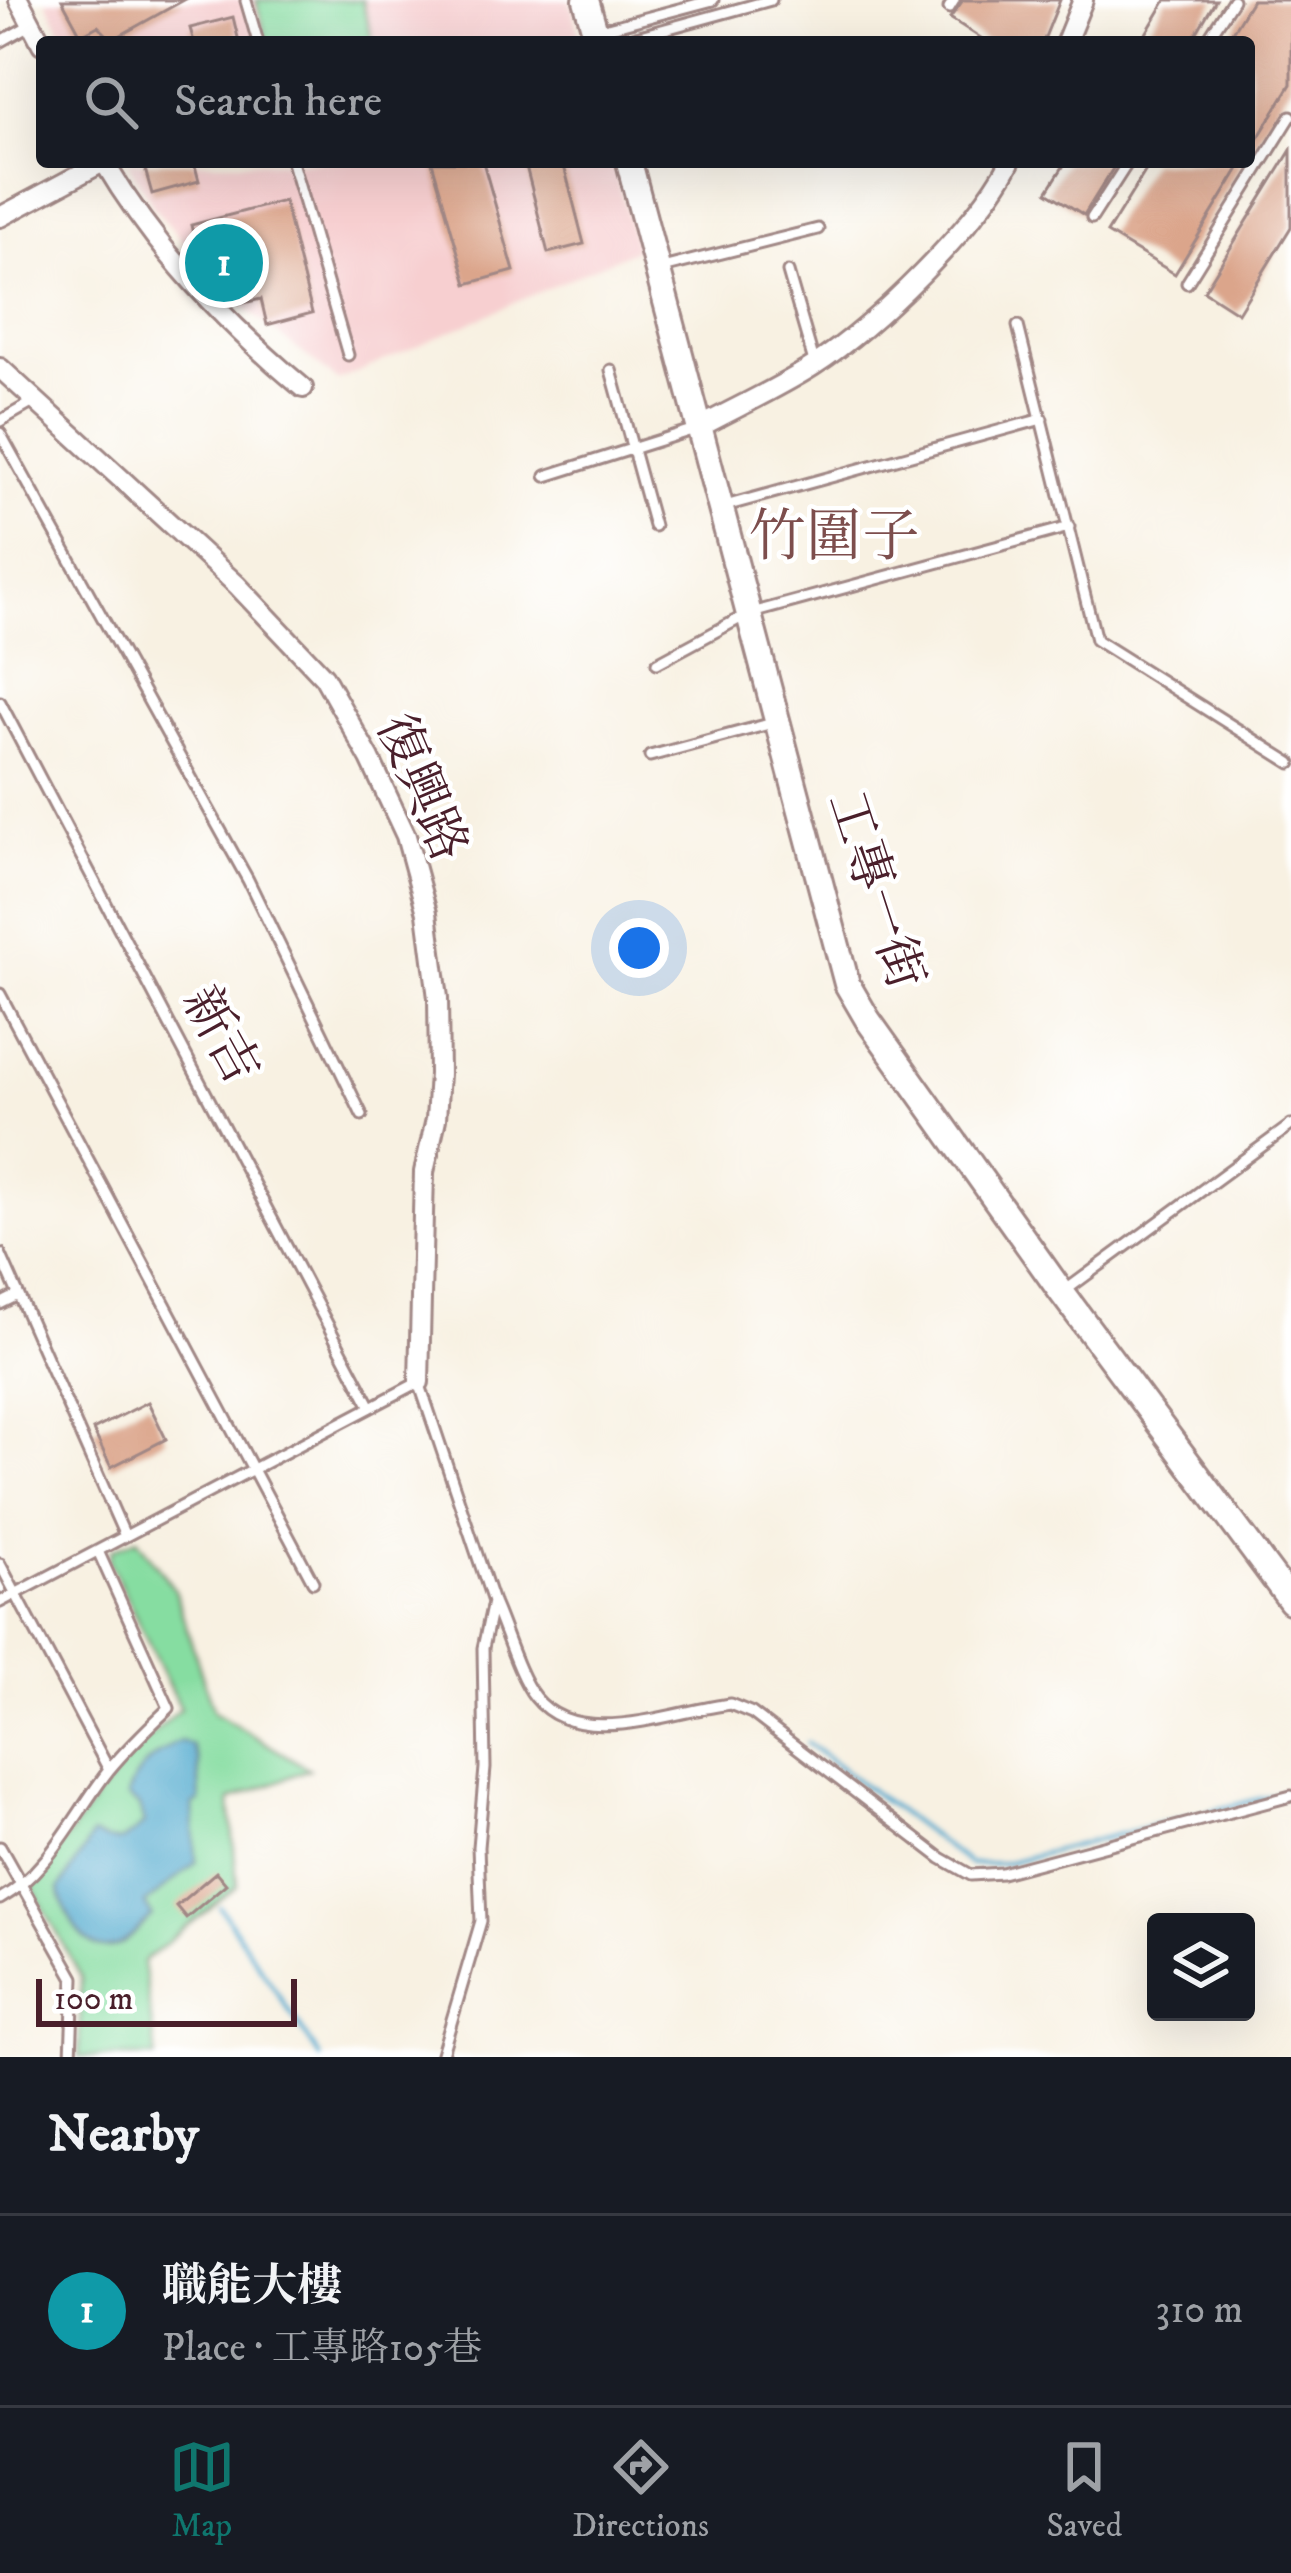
<!DOCTYPE html>
<meta charset="utf-8">
<style>
body{margin:0;font-family:"IM FELL DW Pica","Noto Serif TC",serif;background:#242831;color:#f1f3f6}
.controls{position:absolute;right:36px;bottom:36px;display:grid;overflow:hidden;border-radius:12px;box-shadow:0 12px 48px #0002}
.controls button{width:108px;height:108px;display:grid;place-items:center;padding:0;border:0;border-bottom:3px solid #363941;background:#171b24;color:#f1f3f6;font:60px sans-serif}
.scale{position:absolute;left:36px;bottom:30px;width:261px;box-sizing:border-box;padding-left:12px;border:6px solid #4a1f2b;border-top:0;font-size:33px;line-height:42px;white-space:nowrap;color:#4a1f2b;-webkit-text-stroke:9px #fff;paint-order:stroke}
.you{position:absolute;left:639px;top:948px;width:42px;height:42px;margin:-30px;border:9px solid #fff;border-radius:50%;background:#1a73e8;box-shadow:0 0 0 18px #1a73e833}
.badge{display:grid;place-items:center;width:78px;height:78px;border-radius:50%;background:#0f766e;color:#fff;font-size:39px;font-weight:700}
.pin{position:absolute;translate:-50% -50%;border:6px solid #fff;box-shadow:0 3px 12px #0006}
.list{margin:0;padding:0;list-style:none}
h2{display:flex;justify-content:space-between;align-items:center;height:156px;margin:0;padding:0 48px;font-size:51px}
h2 small{font-size:39px;font-weight:400;color:#9ea1a6}
.list li{display:grid;grid-template-columns:78px 1fr auto;gap:36px;align-items:center;box-sizing:border-box;height:192px;padding:0 48px;border-top:3px solid #363941}
.list b{display:block;font-size:45px;white-space:nowrap}
.list p{margin:0;font-size:39px;white-space:nowrap;color:#9ea1a6}
.list em{font-size:39px;font-style:normal;color:#9ea1a6}
.icon{flex:none;width:66px;height:66px;fill:none;stroke:currentColor;stroke-width:2;stroke-linecap:round;stroke-linejoin:round}
.map{position:relative;flex:none;width:1291px;height:2057px;overflow:hidden}
.search{position:absolute;background:#171b24;box-shadow:0 12px 48px #0002;left:36px;right:36px;top:36px;height:132px;display:flex;align-items:center;gap:30px;box-sizing:border-box;padding:0 42px;border-radius:12px;color:#9ea1a6;font-size:45px}
.sheet{height:348px;background:#171b24}
nav{display:flex;justify-content:space-around;align-items:center;box-sizing:border-box;height:168px;border-top:3px solid #363941;background:#171b24;font-size:33px;color:#9ea1a6}
nav a{display:grid;justify-items:center;gap:6px}
nav .on{color:#0f766e}
.map>svg:first-child{display:block}
</style>
<div class="map">
<svg width="1291" height="2057" viewBox="0 0 1291 2057">
<rect width="100%" height="100%" fill="#fff"/>
<filter id="ink" filterUnits="userSpaceOnUse"><feTurbulence type="fractalNoise" baseFrequency=".00833" numOctaves="2"/><feDisplacementMap in="SourceGraphic" scale="24" xChannelSelector="R" yChannelSelector="G"/><feConvolveMatrix kernelMatrix="1 2 1 2 8 2 1 2 1" color-interpolation-filters="sRGB"/></filter>
<filter id="wash" filterUnits="userSpaceOnUse"><feTurbulence type="fractalNoise" baseFrequency=".004" numOctaves="4" result="noise"/><feDisplacementMap in="SourceGraphic" scale="48" xChannelSelector="R" yChannelSelector="G"/><feGaussianBlur stdDeviation="2.7" result="paint"/><feColorMatrix in="noise" values="0 0 0 0 0 0 0 0 0 0 0 0 0 0 0 0 0 1.4 0 .05"/><feComposite in="paint" operator="in"/></filter>
<g filter="url(#wash)">
<rect width="100%" height="100%" fill="#f8f1e2"/>
<!-- built -->
<path fill="#f7cfd0" d="M46 0H570L581 42H67Z
M128 162H613L636 249 338 381 232 298 154 208Z"/>
<!-- green -->
<path fill="#86dda1" stroke="#687e66" stroke-width="3" d="M256 0H362L373 42H267Z
M137 1539 174 1589 214 1712 309 1769 230 1800 237 1886 143 1962 156 2057H79L81 1977 31 1885 128 1757 180 1709 109 1561 112 1549Z"/>
<!-- water -->
<path fill="#52abcf" stroke="#4e657d" stroke-width="3" d="M180 1741 192 1745 198 1760 200 1802 193 1805 196 1862 145 1904 152 1916C141 1926 128 1943 114 1947 85 1956 64 1911 59 1889L93 1835C116 1846 128 1842 144 1823L139 1806 127 1797C133 1772 158 1751 180 1741Z"/>
<g fill="none" stroke-linecap="round" stroke-linejoin="round">
<!-- stream -->
<path stroke="#52abcf" stroke-width="4.5" d="M807 1743 969 1864 1005 1863 1291 1791
M220 1907 320 2057"/>
</g>
<g id="blocks">
<!-- building -->
<path fill="#dba58b" d="M62 0H184L112 40 98 26 81 35Z
M963 0H1060L1043 42H987L950 18Z
M1166 0H1216L1191 42H1141Z
M1252 0H1291V84L1249 153V42H1226Z
M233 17 239 42H194L190 28Z
M1291 150V227L1238 313 1204 291Z
M143 162H194L199 181 152 194Z
M432 162H483L514 271 467 284Z
M525 162H563L584 244 548 253Z
M1066 162H1117L1084 215 1047 192Z
M1151 162H1243L1175 274 1107 233Z
M284 201 312 313 267 325 261 299 239 304 230 267 203 274 191 225Z
M148 1402 166 1439 111 1467 93 1430Z
M216 1872 226 1884 186 1918 176 1906Z"/>
</g>
</g>
<g filter="url(#ink)">
<use href="#blocks" fill-opacity="0" stroke="#a18886" stroke-width="3"/>
<g fill="none" stroke-linecap="round" stroke-linejoin="round">
<defs>
<path id="service" d="M246 1 258 42
M949 8 954 0
M600 30 713 0
M0 42 32 24
M618 42 771 0
M1206 42 1233 0
M292 162 348 355
M1092 218 1128 162
M658 269 818 229
M788 272 815 365
M1187 283 1291 116
M1018 326 1096 640 1291 763
M611 370 654 526
M0 421 35 401
M0 433 248 880 362 1115
M546 476 695 429
M725 506 1042 419
M657 663 748 614 1069 527
M0 702 371 1407
M650 756 773 723
M0 994 313 1582
M0 1253 125 1536
M1062 1293 1291 1125
M0 1304 18 1295
M0 1564 109 1770
M0 1602 419 1382 493 1602 483 1648 485 1768 478 1847 481 1921 441 2057
M493 1603C505 1629 518 1676 535 1697 578 1751 672 1711 730 1704L752 1713 941 1858 971 1875 1002 1873 1291 1796
M0 1847 74 1978 71 2057
M0 1899C49 1872 75 1813 109 1770 127 1748 148 1728 169 1708L98 1551"/>
<path id="minor" d="M19 0 42 44
M1066 42 1083 0
M104 162C156 250 225 323 303 388
M0 217 103 162
M0 368 237 585 324 677 370 759 406 836 427 913 438 998 439 1074 436 1119 424 1172 419 1382
M700 427C737 407 777 389 813 366 876 325 975 228 1010 162"/>
<path id="tertiary" d="M586 0 598 42
M629 162 847 984 868 1020 1062 1293 1291 1601"/>
</defs>
<!-- service casing -->
<use href="#service" stroke="#a18886" stroke-width="15"/>
<!-- minor casing -->
<use href="#minor" stroke="#a18886" stroke-width="24"/>
<!-- tertiary casing -->
<use href="#tertiary" stroke="#a18886" stroke-width="30"/>
<!-- service -->
<use href="#service" stroke="#fff" stroke-width="9"/>
<!-- minor -->
<use href="#minor" stroke="#fff" stroke-width="18"/>
<!-- tertiary -->
<use href="#tertiary" stroke="#fff" stroke-width="24"/>
</g>
</g>
<g text-anchor="middle" dominant-baseline="central" stroke-width="9" stroke-linejoin="round" paint-order="stroke">
<!-- street labels -->
<g font-size="51" fill="#4a1f2b" stroke="#fff">
<text transform="translate(421 788) rotate(67)">復興路</text>
<text transform="translate(875 890) rotate(72)">工專一街</text>
<text transform="translate(220 1036) rotate(61)">新吉</text>
</g>
<!-- quarter labels -->
<g font-size="57" fill="#7d4e4d" stroke="#fff">
<text x="834" y="538">竹圍子</text>
</g>
</g>
</svg>
<div class="controls">
<button><svg class="icon" aria-label="layers" viewBox="0 0 24 24"><path d="M12 4l9 5-9 5-9-5zM3 14l9 5 9-5"/></svg></button>
</div>
<div class="scale">100 m</div>
<div class="you"></div>
<div class="pin badge" style="left:224px;top:263px;background:#0f9aa8">1</div>
<div class="search"><svg class="icon" aria-label="search" viewBox="0 0 24 24"><circle cx="10" cy="10" r="6"/><path d="M15 15l6 6"/></svg>Search here</div>
</div>
<section class="sheet">
<h2>Nearby<small></small></h2>
<ul class="list">
<li><span class="badge" style="background:#0f9aa8">1</span><div><b>職能大樓</b><p>Place · 工專路105巷</p></div><em>310 m</em></li>
</ul>
</section>
<nav>
<a class="on"><svg class="icon" aria-label="map" viewBox="0 0 24 24"><path d="M3 6l6-2 6 2 6-2v14l-6 2-6-2-6 2zM9 4v14M15 6v14"/></svg>Map</a>
<a><svg class="icon" aria-label="directions" viewBox="0 0 24 24"><path d="M12 3l9 9-9 9-9-9zM9 14v-3h6M13 9l2 2-2 2"/></svg>Directions</a>
<a><svg class="icon" aria-label="saved" viewBox="0 0 24 24"><path d="M7 4h10v16l-5-4-5 4z"/></svg>Saved</a>
</nav>
